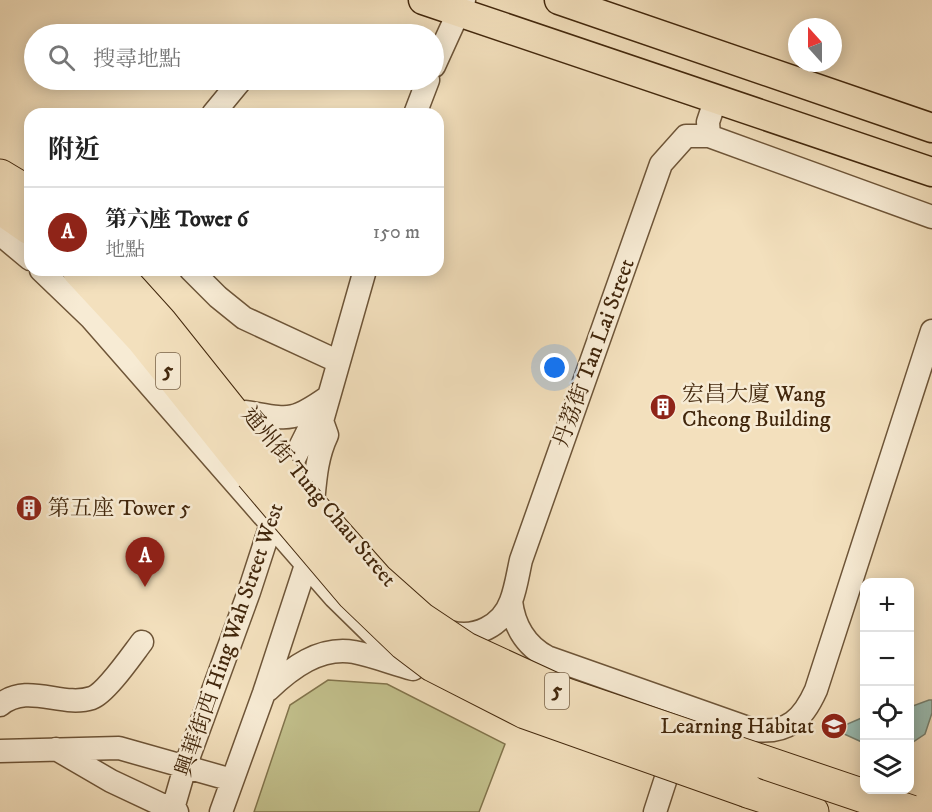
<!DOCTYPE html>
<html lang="zh-TW">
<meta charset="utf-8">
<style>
body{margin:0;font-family:"IM FELL DW Pica","Noto Serif TC",serif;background:#f6f6f6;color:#222}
.controls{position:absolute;right:18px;bottom:18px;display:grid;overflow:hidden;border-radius:12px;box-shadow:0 3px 15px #0003}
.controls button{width:54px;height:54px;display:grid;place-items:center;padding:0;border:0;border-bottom:2px solid #e0e0e0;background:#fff;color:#222;font:30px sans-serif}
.compass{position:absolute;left:788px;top:18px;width:54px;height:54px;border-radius:50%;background:#fff;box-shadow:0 3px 15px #0003;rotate:339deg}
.you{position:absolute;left:555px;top:368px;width:21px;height:21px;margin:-15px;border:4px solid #fff;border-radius:50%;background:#1a73e8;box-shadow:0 0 0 9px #1a73e833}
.badge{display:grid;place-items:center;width:39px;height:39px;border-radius:50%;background:#8f2418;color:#fff;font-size:20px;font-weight:700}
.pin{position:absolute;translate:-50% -50px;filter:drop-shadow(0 2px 3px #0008)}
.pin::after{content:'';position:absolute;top:32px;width:21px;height:18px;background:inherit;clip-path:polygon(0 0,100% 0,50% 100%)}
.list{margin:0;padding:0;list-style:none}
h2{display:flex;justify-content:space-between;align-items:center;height:78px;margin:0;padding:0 24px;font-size:26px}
h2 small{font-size:20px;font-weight:400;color:#767676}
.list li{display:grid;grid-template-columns:39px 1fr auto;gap:18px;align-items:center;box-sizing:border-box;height:90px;padding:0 24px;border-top:2px solid #e0e0e0}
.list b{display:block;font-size:22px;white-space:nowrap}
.list p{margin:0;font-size:20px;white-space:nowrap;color:#767676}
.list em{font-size:20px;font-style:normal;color:#767676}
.icon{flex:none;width:33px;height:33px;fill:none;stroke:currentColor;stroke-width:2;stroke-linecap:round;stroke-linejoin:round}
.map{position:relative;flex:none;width:932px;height:812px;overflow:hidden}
.search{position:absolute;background:#fff;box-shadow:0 3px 15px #0003;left:24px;top:24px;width:420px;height:66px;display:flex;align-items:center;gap:15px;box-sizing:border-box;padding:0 21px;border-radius:33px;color:#767676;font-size:22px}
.panel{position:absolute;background:#fff;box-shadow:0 3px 15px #0003;left:24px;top:108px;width:420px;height:168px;border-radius:18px}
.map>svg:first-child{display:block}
</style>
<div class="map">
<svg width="932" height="812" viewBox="0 0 932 812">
<rect width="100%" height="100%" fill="#f3e0bd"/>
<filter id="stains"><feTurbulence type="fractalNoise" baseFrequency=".00333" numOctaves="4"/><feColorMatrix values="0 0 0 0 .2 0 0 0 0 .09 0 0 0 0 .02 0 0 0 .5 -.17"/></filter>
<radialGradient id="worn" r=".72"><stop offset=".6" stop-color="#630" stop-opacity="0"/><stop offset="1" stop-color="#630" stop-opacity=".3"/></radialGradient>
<!-- green -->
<path fill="#c2c08c" stroke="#82744c" stroke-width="1.5" d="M328 680 387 684 505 744 479 812H254L290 705Z"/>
<!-- water -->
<path fill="#9bbdb2" stroke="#778170" stroke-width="1.5" d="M929 700H932V713L925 734 910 744V707Z
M864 717V743L844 734 843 728 845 725Z"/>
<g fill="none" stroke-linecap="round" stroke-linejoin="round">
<defs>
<path id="minor" d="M434 66 464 0
M213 114 241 80
M415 114 428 80
M709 136 708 122 714 104 710 97
M0 234 30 259
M41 270 91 318 335 597 384 645
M191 270 218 297 244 318 337 361
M246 412C289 419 291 423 328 397
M312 513C315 486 315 460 327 435L322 421 365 270
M511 601C514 626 525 645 547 657L754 730C788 734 803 719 816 690L932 331
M450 632C475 639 502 626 511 601 516 588 518 573 521 560L661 164 686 136H709L932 217
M268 690C291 668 320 646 354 652 374 656 394 664 413 669
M0 705C28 682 61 708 92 698 106 693 132 655 142 642
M56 749 111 781 177 812
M0 751 119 748 232 780
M172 812 185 767 249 592 289 469 309 429 322 421
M221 812 264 693 306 565 308 552
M655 812 667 775"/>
<path id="major" d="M423 0 932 172
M559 0 932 128"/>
<path id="highway" d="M0 176 30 194
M0 207 30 228
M79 270 142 338 252 475
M113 270 160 322 270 460
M748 791 812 812"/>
</defs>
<!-- minor casing -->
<use href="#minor" stroke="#6e5538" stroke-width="25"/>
<!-- major casing -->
<use href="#major" stroke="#42270c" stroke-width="31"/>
<!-- highway casing -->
<use href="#highway" stroke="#42270c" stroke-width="35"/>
<!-- minor -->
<use href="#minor" stroke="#f7ebd4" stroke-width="22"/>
<!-- major -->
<use href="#major" stroke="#f3e0bd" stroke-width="28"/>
<!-- highway -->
<use href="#highway" stroke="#f3e0bd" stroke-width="33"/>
<defs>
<path id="highway-bridge" d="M270 460 376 579 421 619 466 649 566 695 911 812
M252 475 353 594 404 643 433 665 525 712 748 791"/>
</defs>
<!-- highway-bridge casing -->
<use href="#highway-bridge" stroke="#42270c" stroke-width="35" stroke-linecap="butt"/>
<!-- highway-bridge -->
<use href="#highway-bridge" stroke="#f3e0bd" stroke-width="33"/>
</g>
<!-- icons -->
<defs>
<symbol id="building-disc" viewBox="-11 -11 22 22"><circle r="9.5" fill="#8f2418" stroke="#f7ebd4"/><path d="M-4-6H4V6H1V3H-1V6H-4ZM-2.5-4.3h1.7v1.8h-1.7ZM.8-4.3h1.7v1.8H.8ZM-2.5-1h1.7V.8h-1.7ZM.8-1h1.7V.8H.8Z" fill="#fff"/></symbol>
<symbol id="school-disc" viewBox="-11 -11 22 22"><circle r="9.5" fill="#8f2418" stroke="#f7ebd4"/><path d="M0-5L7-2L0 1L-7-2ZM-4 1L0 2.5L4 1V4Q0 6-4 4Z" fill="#fff"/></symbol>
</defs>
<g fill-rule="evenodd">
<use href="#building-disc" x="648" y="392" width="30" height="30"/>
<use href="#building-disc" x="14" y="493" width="30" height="30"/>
<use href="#school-disc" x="819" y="711" width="30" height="30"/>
</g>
<g text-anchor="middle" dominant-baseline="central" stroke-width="5" stroke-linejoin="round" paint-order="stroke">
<!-- shield labels -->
<g fill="#f7ebd4" stroke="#786248" stroke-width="1.5">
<rect x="156" y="353" width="24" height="36" rx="4.5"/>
<rect x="545" y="673" width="24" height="36" rx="4.5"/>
</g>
<g font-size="21" font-weight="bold" fill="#42270c">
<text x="168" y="371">5</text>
<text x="557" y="691">5</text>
</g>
<!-- street labels -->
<g font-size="22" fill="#42270c" stroke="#f7ebd4">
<text transform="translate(594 353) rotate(-70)">丹荔街 Tan Lai Street</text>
<text transform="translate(319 497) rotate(50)">通州街 Tung Chau Street</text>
<text transform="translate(230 640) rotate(-71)">興華街西 Hing Wah Street West</text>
</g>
<!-- poi labels -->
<g font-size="22" fill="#42270c" stroke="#f7ebd4" text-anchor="start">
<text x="682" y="394">宏昌大廈 Wang<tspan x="682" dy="25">Cheong Building</tspan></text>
<text x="48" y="508">第五座 Tower 5</text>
<text x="814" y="726" text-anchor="end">Learning Habitat</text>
</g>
</g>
<rect width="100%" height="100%" filter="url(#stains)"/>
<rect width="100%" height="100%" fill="url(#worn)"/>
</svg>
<div class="controls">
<button>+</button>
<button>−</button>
<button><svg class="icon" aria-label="locate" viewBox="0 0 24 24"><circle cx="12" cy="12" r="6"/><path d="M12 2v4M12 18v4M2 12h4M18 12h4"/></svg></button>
<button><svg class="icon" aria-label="layers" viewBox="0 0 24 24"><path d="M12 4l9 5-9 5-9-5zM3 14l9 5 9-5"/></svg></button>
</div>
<svg class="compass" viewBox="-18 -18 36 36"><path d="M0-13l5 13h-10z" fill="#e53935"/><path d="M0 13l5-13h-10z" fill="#767676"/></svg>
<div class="you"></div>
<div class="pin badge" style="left:145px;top:587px">A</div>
<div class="search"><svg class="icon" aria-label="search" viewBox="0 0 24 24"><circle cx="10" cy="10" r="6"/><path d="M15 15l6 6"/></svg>搜尋地點</div>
<section class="panel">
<h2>附近<small></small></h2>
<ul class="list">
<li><span class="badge">A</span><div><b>第六座 Tower 6</b><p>地點</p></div><em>150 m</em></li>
</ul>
</section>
</div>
